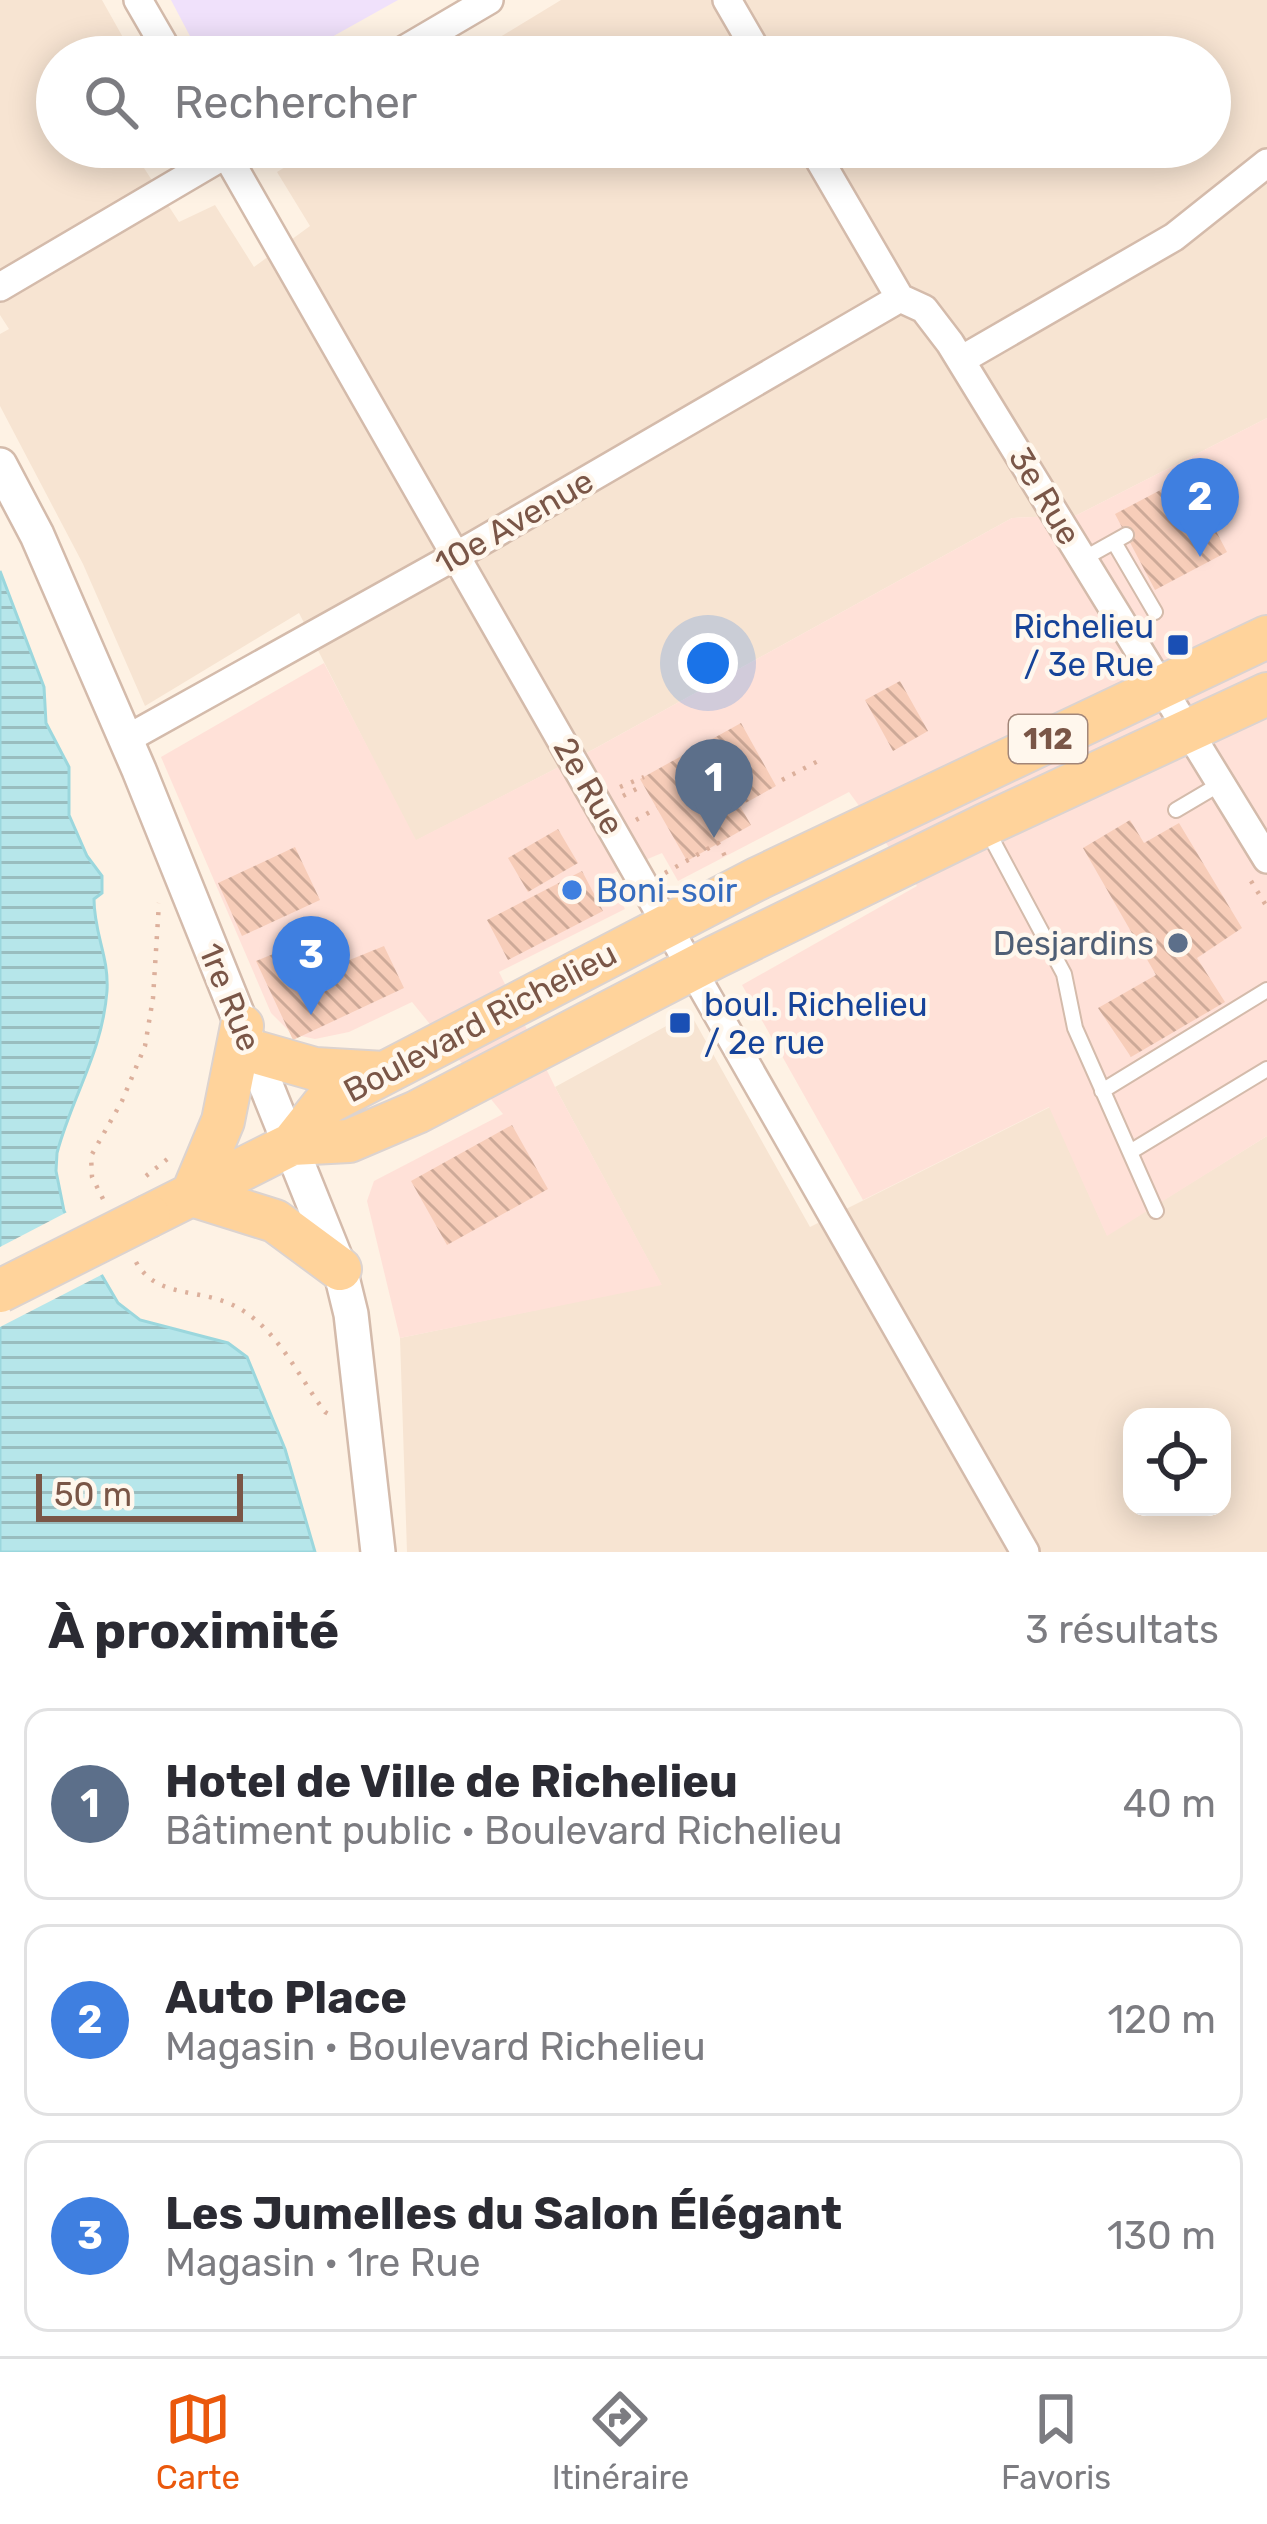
<!DOCTYPE html>
<html lang="fr">
<meta charset="utf-8">
<style>
body{margin:0;font-family:Rubik,sans-serif;background:#f7f7f7;color:#2b2b33}
.controls{position:absolute;right:36px;bottom:36px;display:grid;overflow:hidden;border-radius:24px;box-shadow:0 6px 30px #0003}
.controls button{width:108px;height:108px;display:grid;place-items:center;padding:0;border:0;border-bottom:3px solid #e1e1e2;background:#fff;color:#2b2b33;font:60px sans-serif}
.scale{position:absolute;left:36px;bottom:30px;width:207px;box-sizing:border-box;padding-left:12px;border:6px solid #7a5647;border-top:0;font-size:33px;line-height:42px;white-space:nowrap;color:#7a5647;-webkit-text-stroke:9px #fff7ed;paint-order:stroke}
.you{position:absolute;left:708px;top:663px;width:42px;height:42px;margin:-30px;border:9px solid #fff;border-radius:50%;background:#1a73e8;box-shadow:0 0 0 18px #1a73e833}
.badge{display:grid;place-items:center;width:78px;height:78px;border-radius:50%;background:#ea580c;color:#fff;font-size:39px;font-weight:700}
.pin{position:absolute;translate:-50% -99px;filter:drop-shadow(0 3px 6px #0008)}
.pin::after{content:'';position:absolute;top:63px;width:42px;height:36px;background:inherit;clip-path:polygon(0 0,100% 0,50% 100%)}
.list{margin:0;padding:0;list-style:none}
h2{display:flex;justify-content:space-between;align-items:center;height:156px;margin:0;padding:0 48px;font-size:51px}
h2 small{font-size:39px;font-weight:400;color:#7c7c81}
.list li{display:grid;grid-template-columns:78px 1fr auto;gap:36px;align-items:center;box-sizing:border-box;height:192px;margin:0 24px 24px;padding:0 24px;border:3px solid #e1e1e2;border-radius:24px}
.list b{display:block;font-size:45px;white-space:nowrap}
.list p{margin:0;font-size:39px;white-space:nowrap;color:#7c7c81}
.list em{font-size:39px;font-style:normal;color:#7c7c81}
.icon{flex:none;width:66px;height:66px;fill:none;stroke:currentColor;stroke-width:2;stroke-linecap:round;stroke-linejoin:round}
.map{position:relative;flex:none;width:1267px;height:1552px;overflow:hidden}
.search{position:absolute;background:#fff;box-shadow:0 6px 30px #0003;left:36px;right:36px;top:36px;height:132px;display:flex;align-items:center;gap:30px;box-sizing:border-box;padding:0 42px;border-radius:66px;color:#7c7c81;font-size:45px}
.sheet{height:804px;background:#fff}
nav{display:flex;justify-content:space-around;align-items:center;box-sizing:border-box;height:168px;border-top:3px solid #e1e1e2;background:#fff;font-size:33px;color:#7c7c81}
nav a{display:grid;justify-items:center;gap:6px}
nav .on{color:#ea580c}
.map>svg:first-child{display:block}
</style>
<div class="map">
<svg width="1267" height="1552" viewBox="0 0 1267 1552">
<defs>
<pattern id="water-rules" width="6" height="5" patternUnits="userSpaceOnUse" patternTransform="scale(3)"><rect width="6" height="5" fill="#b6e6ea"/><path d="M0 2.5h6" fill="none" stroke="#99bdbf"/></pattern>
<pattern id="building-back-hatch" width="6" height="6" patternUnits="userSpaceOnUse" patternTransform="scale(3)"><rect width="6" height="6" fill="#f7cdb9"/><path d="M-1 5l2 2M0 0l6 6M5-1l2 2" fill="none" stroke="#cda998"/></pattern>
</defs>
<rect width="100%" height="100%" fill="#fef2e4"/>
<!-- residential -->
<path fill="#f7e4d2" fill-rule="evenodd" d="M0 0H102L134 57H57V147H182L144 168 179 222 215 205 254 267 310 226 277 172 318 147H1210V57H467L561 0H1267V418L1077 515 1012 518 594 749 415 841 299 613 145 706 83 564 0 406V334L9 329 0 315Z
M690 1013 810 1227 1050 1107 1107 1235 1267 1136V1552H407L400 1338 661 1284 555 1087ZM1132 1417H1222V1507H1132Z"/>
<!-- commercial -->
<path fill="#ffe1d8" d="M1267 418V1136L1107 1236 1049 1107 863 1200 742 985 917 886 849 792 678 881 662 853 607 876 625 909 499 972 555 1087 662 1285 400 1338 367 1201 374 1181 503 1114 412 1002 349 1032 315 1039 292 1034 271 1013 161 757 324 663 416 840 594 749 1012 518 1077 515Z"/>
<!-- education -->
<path fill="#f0e1fb" d="M171 0H398L296 57H201Z"/>
<!-- water -->
<path fill="url(#water-rules)" stroke="#9bd7dd" stroke-width="3" d="M0 571 44 687 46 723 69 767V815L87 856 102 876V893L94 899C94 934 109 956 107 991 102 1054 72 1096 57 1153L56 1171 64 1211 118 1303 140 1320 228 1343 247 1357 285 1449 315 1552H0Z"/>
<!-- pier -->
<path fill="#fef2e4" d="M71 1210 105 1273 0 1327V1247Z"/>
<!-- building -->
<path fill="url(#building-back-hatch)" d="M1187 476 1227 552 1155 590 1115 514Z
M900 681 928 731 893 751 865 700Z
M741 723 776 786 740 806 751 825 687 861 640 779Z
M1130 820 1144 843 1179 823 1242 928 1197 958 1225 1002 1131 1057 1098 1008 1156 975 1083 848Z
M558 829 578 863 528 892 508 858Z
M295 847 320 900 242 936 218 883Z
M582 871 603 911 508 960 487 920Z
M330 931 347 961 384 946 404 988 293 1040 256 961Z
M512 1125 548 1189 447 1245 411 1181Z"/>
<g fill="none" stroke-linecap="round" stroke-linejoin="round">
<defs>
<path id="service" d="M1114 542 1155 612
M1083 559 1126 535
M1176 810 1220 784
M987 830 1064 974 1075 1028 1156 1211
M1102 1091 1267 990
M1130 1152 1267 1069"/>
<path id="minor" d="M138 0 171 57
M727 0 760 57
M392 57 489 0
M222 147 1025 1552
M812 147 900 298 924 309 950 343 1267 859
M0 287 238 147
M961 360 1174 237 1267 163
M125 740 475 545 900 298"/>
<path id="tertiary" d="M0 465 37 535 139 770 340 1269 351 1314 378 1552"/>
<path id="primary" d="M252 1051 315 1069 384 1073
M292 1144 323 1105 759 878 1267 637
M192 1195 223 1121 242 1026
M192 1195 275 1221 340 1269
M149 1216 292 1144 349 1141 417 1112 715 957 985 825 1267 694"/>
</defs>
<!-- service casing -->
<use href="#service" stroke="#d4bbab" stroke-width="18"/>
<!-- minor casing -->
<use href="#minor" stroke="#d4bbab" stroke-width="32"/>
<!-- tertiary casing -->
<use href="#tertiary" stroke="#d4bbab" stroke-width="38"/>
<!-- primary casing -->
<use href="#primary" stroke="#dcd3cf" stroke-width="46"/>
<!-- path -->
<path stroke="#dcb09c" stroke-width="4.5" stroke-dasharray="3 9" stroke-linecap="butt" d="M782 780 822 759
M620 787 644 777
M623 796 644 785
M636 820 657 808
M665 873 718 843 726 858
M1251 881 1267 907
M146 1176 170 1157
M103 1199 92 1177 91 1156 122 1101 145 1046 153 998 159 903
M136 1262C155 1296 192 1289 226 1302 274 1321 296 1373 325 1412L334 1417"/>
<!-- service -->
<use href="#service" stroke="#fff" stroke-width="14"/>
<!-- minor -->
<use href="#minor" stroke="#fff" stroke-width="27"/>
<!-- tertiary -->
<use href="#tertiary" stroke="#fff" stroke-width="33"/>
<!-- primary -->
<use href="#primary" stroke="#ffd39b" stroke-width="42"/>
<defs>
<path id="primary-bridge" d="M0 1291 149 1216"/>
</defs>
<!-- primary-bridge casing -->
<use href="#primary-bridge" stroke="#dcd3cf" stroke-width="46" stroke-linecap="butt"/>
<!-- primary-bridge -->
<use href="#primary-bridge" stroke="#ffd39b" stroke-width="42"/>
</g>
<!-- markers -->
<g fill="#1a4fb4" stroke="#fff7ed" stroke-width="4.5">
<rect x="1166" y="633" width="24" height="24" rx="6"/>
<rect x="668" y="1011" width="24" height="24" rx="6"/>
</g>
<circle fill="#3f7fe0" stroke="#fff7ed" stroke-width="4.5" cx="572" cy="890" r="12"/>
<circle fill="#5c6f8a" stroke="#fff7ed" stroke-width="4.5" cx="1178" cy="943" r="12"/>
<g text-anchor="middle" dominant-baseline="central" stroke-width="9" stroke-linejoin="round" paint-order="stroke">
<!-- shield labels -->
<rect fill="#fff7ed" stroke="#a28679" stroke-width="3" x="1009" y="715" width="78" height="48" rx="9"/>
<g font-size="30" font-weight="bold" fill="#7a5647">
<text x="1048" y="739">112</text>
</g>
<!-- street labels -->
<g font-size="33" fill="#7a5647" stroke="#fff7ed">
<text transform="translate(1045 496) rotate(59)">3e Rue</text>
<text transform="translate(514 522) rotate(-30)">10e Avenue</text>
<text transform="translate(589 786) rotate(60)">2e Rue</text>
<text transform="translate(230 997) rotate(68)">1re Rue</text>
<text transform="translate(480 1022) rotate(-28)">Boulevard Richelieu</text>
</g>
<!-- transit labels -->
<g font-size="33" fill="#164399" stroke="#fff7ed" text-anchor="end">
<text x="1154" y="626">Richelieu<tspan x="1154" dy="38">/ 3e Rue</tspan></text>
<text x="704" y="1004" text-anchor="start">boul. Richelieu<tspan x="704" dy="38">/ 2e rue</tspan></text>
</g>
<!-- shop labels -->
<g font-size="33" fill="#366cbe" stroke="#fff7ed" text-anchor="start">
<text x="596" y="890">Boni-soir</text>
</g>
<!-- service labels -->
<g font-size="33" fill="#4e5e75" stroke="#fff7ed" text-anchor="end">
<text x="1154" y="943">Desjardins</text>
</g>
</g>
</svg>
<div class="controls">
<button><svg class="icon" aria-label="locate" viewBox="0 0 24 24"><circle cx="12" cy="12" r="6"/><path d="M12 2v4M12 18v4M2 12h4M18 12h4"/></svg></button>
</div>
<div class="scale">50 m</div>
<div class="you"></div>
<div class="pin badge" style="left:714px;top:838px;background:#5c6f8a">1</div>
<div class="pin badge" style="left:1200px;top:557px;background:#3f7fe0">2</div>
<div class="pin badge" style="left:311px;top:1015px;background:#3f7fe0">3</div>
<div class="search"><svg class="icon" aria-label="search" viewBox="0 0 24 24"><circle cx="10" cy="10" r="6"/><path d="M15 15l6 6"/></svg>Rechercher</div>
</div>
<section class="sheet">
<h2>À proximité<small>3 résultats</small></h2>
<ul class="list">
<li><span class="badge" style="background:#5c6f8a">1</span><div><b>Hotel de Ville de Richelieu</b><p>Bâtiment public · Boulevard Richelieu</p></div><em>40 m</em></li>
<li><span class="badge" style="background:#3f7fe0">2</span><div><b>Auto Place</b><p>Magasin · Boulevard Richelieu</p></div><em>120 m</em></li>
<li><span class="badge" style="background:#3f7fe0">3</span><div><b>Les Jumelles du Salon Élégant</b><p>Magasin · 1re Rue</p></div><em>130 m</em></li>
</ul>
</section>
<nav>
<a class="on"><svg class="icon" aria-label="map" viewBox="0 0 24 24"><path d="M3 6l6-2 6 2 6-2v14l-6 2-6-2-6 2zM9 4v14M15 6v14"/></svg>Carte</a>
<a><svg class="icon" aria-label="directions" viewBox="0 0 24 24"><path d="M12 3l9 9-9 9-9-9zM9 14v-3h6M13 9l2 2-2 2"/></svg>Itinéraire</a>
<a><svg class="icon" aria-label="saved" viewBox="0 0 24 24"><path d="M7 4h10v16l-5-4-5 4z"/></svg>Favoris</a>
</nav>
